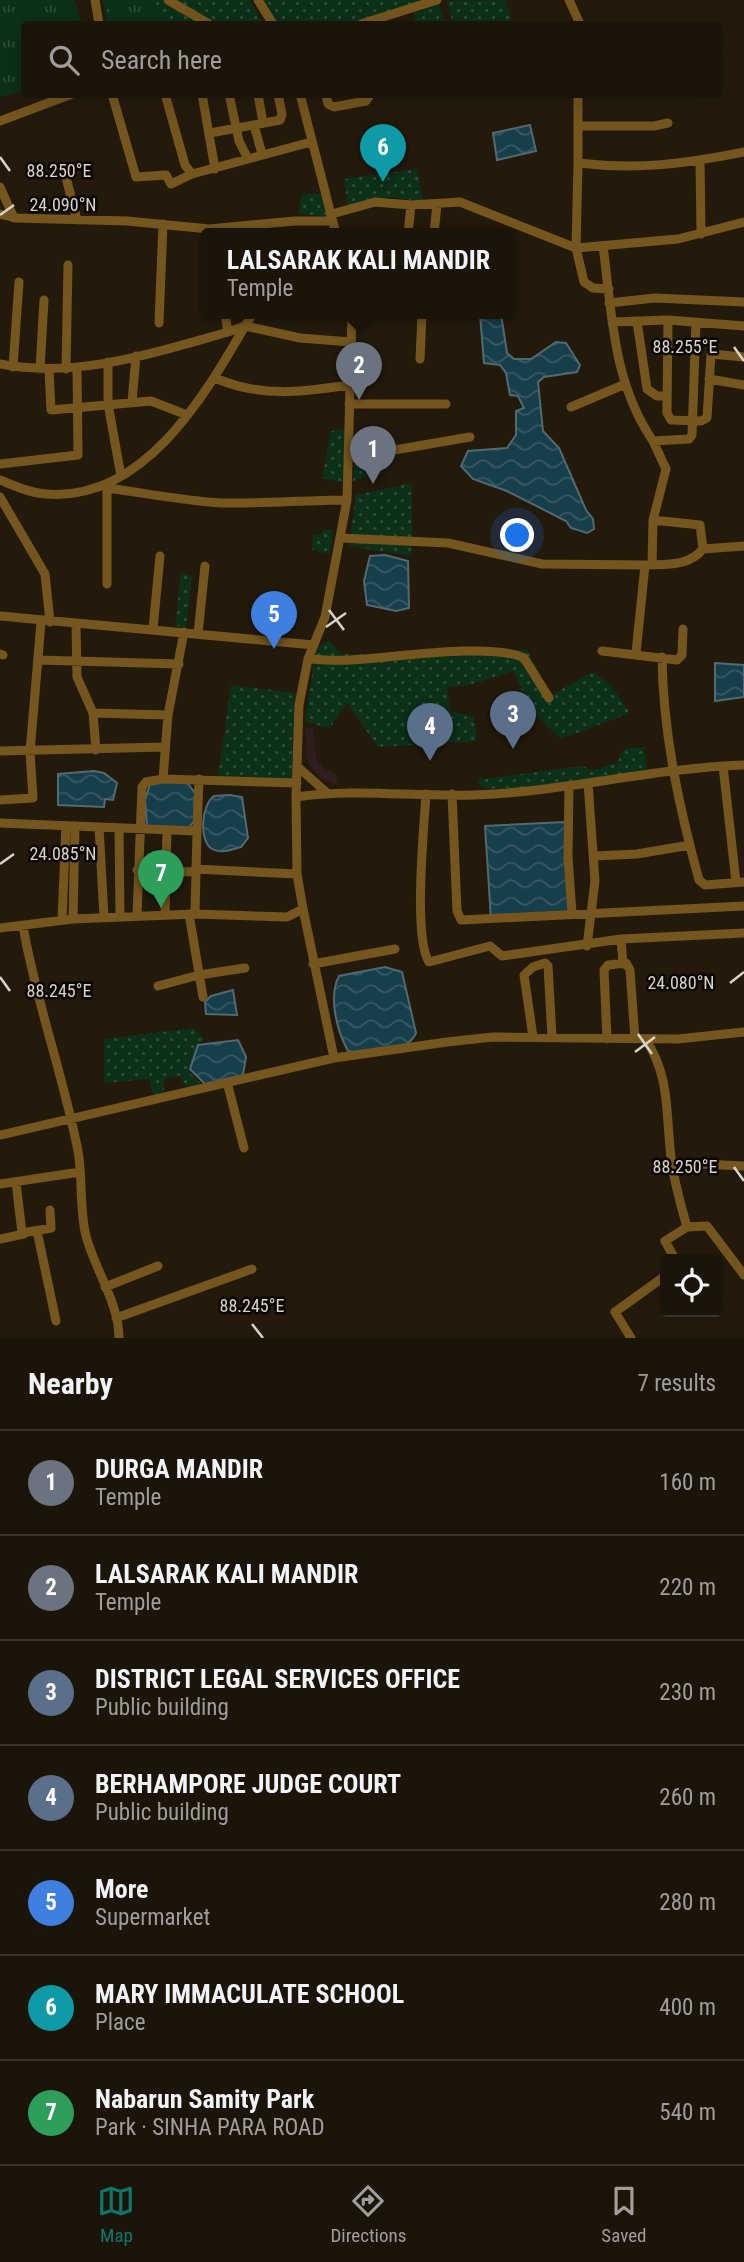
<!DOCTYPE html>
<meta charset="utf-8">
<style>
body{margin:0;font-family:"Roboto Condensed",sans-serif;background:#241d12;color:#f1f3f6}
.controls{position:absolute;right:21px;bottom:21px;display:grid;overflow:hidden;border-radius:7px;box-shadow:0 7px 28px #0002}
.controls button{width:63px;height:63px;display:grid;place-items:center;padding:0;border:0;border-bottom:2px solid #39332a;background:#1b1409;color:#f1f3f6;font:35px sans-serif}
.you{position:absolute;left:518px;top:536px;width:24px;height:24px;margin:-18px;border:5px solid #fff;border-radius:50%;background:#1a73e8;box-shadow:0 0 0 10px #1a73e833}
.badge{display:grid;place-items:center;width:46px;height:46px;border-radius:50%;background:#0f766e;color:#fff;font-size:23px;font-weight:700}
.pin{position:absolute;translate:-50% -58px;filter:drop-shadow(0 2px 4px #0008)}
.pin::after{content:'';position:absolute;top:37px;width:24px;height:21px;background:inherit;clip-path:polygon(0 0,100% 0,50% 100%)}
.popup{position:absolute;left:201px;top:228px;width:315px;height:91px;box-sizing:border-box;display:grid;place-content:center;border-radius:7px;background:#1b1409;filter:drop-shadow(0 2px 5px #0005);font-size:23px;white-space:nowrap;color:#a09e9c}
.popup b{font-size:26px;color:#f1f3f6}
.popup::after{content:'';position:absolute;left:50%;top:100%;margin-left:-14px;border:14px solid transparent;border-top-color:#1b1409}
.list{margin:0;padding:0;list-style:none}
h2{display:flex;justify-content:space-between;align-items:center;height:91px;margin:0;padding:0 28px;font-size:30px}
h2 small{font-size:23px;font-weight:400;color:#a09e9c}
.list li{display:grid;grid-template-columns:46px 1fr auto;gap:21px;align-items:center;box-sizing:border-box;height:105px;padding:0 28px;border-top:2px solid #39332a}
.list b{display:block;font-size:26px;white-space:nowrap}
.list p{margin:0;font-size:23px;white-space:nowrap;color:#a09e9c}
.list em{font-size:23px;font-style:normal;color:#a09e9c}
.icon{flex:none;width:38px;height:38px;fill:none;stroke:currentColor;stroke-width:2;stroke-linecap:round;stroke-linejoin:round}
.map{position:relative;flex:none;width:744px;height:1338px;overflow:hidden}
.search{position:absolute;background:#1b1409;box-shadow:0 7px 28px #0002;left:21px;right:21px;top:21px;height:77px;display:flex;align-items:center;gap:18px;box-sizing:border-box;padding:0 24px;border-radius:7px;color:#a09e9c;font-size:26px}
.sheet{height:826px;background:#1b1409}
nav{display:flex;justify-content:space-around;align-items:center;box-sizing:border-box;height:98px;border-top:2px solid #39332a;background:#1b1409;font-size:19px;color:#a09e9c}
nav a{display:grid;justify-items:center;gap:4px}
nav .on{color:#0f766e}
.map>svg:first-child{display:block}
</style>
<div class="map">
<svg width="744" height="1338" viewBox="0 0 744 1338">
<defs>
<pattern id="grass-dots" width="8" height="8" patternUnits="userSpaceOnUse" patternTransform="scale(1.75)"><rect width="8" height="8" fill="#0c3018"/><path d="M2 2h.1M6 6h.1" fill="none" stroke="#2f4d38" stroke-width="1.8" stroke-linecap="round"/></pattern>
<pattern id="park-tufts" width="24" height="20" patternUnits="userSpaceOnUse" patternTransform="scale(1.75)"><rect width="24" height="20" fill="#0c3018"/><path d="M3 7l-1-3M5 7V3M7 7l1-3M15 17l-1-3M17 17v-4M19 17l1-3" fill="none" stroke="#2f4d38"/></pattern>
<pattern id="water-waves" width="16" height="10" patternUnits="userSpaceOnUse" patternTransform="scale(1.75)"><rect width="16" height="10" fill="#173e4b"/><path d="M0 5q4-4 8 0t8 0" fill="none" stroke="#385964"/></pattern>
</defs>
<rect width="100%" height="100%" fill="#241a0c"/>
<!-- commercial -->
<path fill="#301d1f" d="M305 728H313L317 760 325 769 335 773 338 785 320 778 308 762Z"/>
<!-- grass -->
<path fill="url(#grass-dots)" d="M103 0H170L199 24H107Z
M178 0H250L263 24C226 24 207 25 178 0Z
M257 0H418L419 2 348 24H271Z
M505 0 513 24H453L447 1Z
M439 4 445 24H416L414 13Z
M417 169 423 201 388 197 348 205 344 179Z
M302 194H321L329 217 299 214Z
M344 429V483L322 478 331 431Z
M357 437 366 443 380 472 353 481Z
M412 483V556L349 546 356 495Z
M323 530H333L330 554 312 550 313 534 322 535Z
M181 573 192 576 186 627 175 626Z
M328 640 342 654C403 656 465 650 527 650L551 695 593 672 610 684 630 713 561 739 531 711 514 671 473 684 447 688 450 711 474 717 477 741 378 747 347 703 330 728 305 722 316 649Z
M231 685 296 693 297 759 293 780 218 777Z
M644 747 647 772 548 786 485 789 476 780 581 766 593 770 617 763 624 749Z
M194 1028 204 1039 198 1045 188 1070 202 1085 187 1088 179 1076 164 1079V1094L154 1096 149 1079 104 1083V1039Z"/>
<!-- park -->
<path fill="url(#park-tufts)" d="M0 0H75L81 24H24V91L0 97Z
M108 0H142L171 24H111Z"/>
<!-- water -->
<path fill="url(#water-waves)" stroke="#516a71" stroke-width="2" d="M530 125 536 151 497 160 493 133Z
M480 314H501L507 353 514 359H531L556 342 566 343 580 365 577 372 544 377 538 382 543 431 559 448 586 510 593 519 594 529 587 533 571 528 566 521 507 491 473 479 461 466 468 451 507 448 516 435V411L524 408 518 396 510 395 506 373 500 365 484 363Z
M385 555 408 561 409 608 396 611 367 605 364 581 370 556Z
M715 663 744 665V697L715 701Z
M94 771 104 773 117 783 113 800 105 799 104 807 58 805V774Z
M185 780 195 793 194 821 187 830 147 826 145 800 151 781Z
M230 795 242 797 248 838 241 847C233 849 221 854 212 849 198 840 202 804 214 796Z
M565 822 573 913 491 919 485 826Z
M385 967 402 972 416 1033C406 1055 369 1055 348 1051 337 1031 328 997 339 976Z
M233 990 237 1015 206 1014 205 1002 211 996Z
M238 1040 246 1057 243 1075 205 1084 190 1069 198 1045Z"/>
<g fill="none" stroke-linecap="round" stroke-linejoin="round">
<!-- minor -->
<path stroke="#74561e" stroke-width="9" d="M95 0 99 24
M168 0 209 24
M258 0 273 24
M569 0 580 24
M361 24 437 0
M112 94 136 177 166 175 171 184 192 174
M165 94 185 165 192 174 311 142
M202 94 215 169
M229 94 239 141 248 159
M258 94 263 123
M300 94 336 234
M326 94 328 104 334 107 366 101 371 94
M578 94V163C638 170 685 164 744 152
M0 121 72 94
M254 125 262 154
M579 126H654L668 123
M210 133 280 120 282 114 278 94
M700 161 701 234
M63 166 77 220
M0 187 14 218
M0 214 16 218 127 221 209 229 295 221H333
M332 214 375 202 411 205 460 202 576 248 578 163
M408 234 411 205
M434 234 437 204
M603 246C612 314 613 383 653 441L689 439 692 435 696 322
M609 289 593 288 584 282 576 248 678 239 744 222
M609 303 655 298 744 302
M225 314 228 332
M352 314 347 500 325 617 308 659 299 705 296 797C355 788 414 797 473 795 564 792 653 768 744 765
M668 320 667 413 671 420 701 421 707 418 711 354 744 357
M637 321 647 389 657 396H667
M612 322 668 320 744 326
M159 323 163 224
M420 359 422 314
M108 362V404L121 476
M0 364C77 379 154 353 228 332L245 326 253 314
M13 367 19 282
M40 369 44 300
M66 369 68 265
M49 370 51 410 151 401 187 415
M215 378C261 398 302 392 350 385
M709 379 744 385
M132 402 136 356
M349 404H446
M571 407 623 385
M653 441 666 469 653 520
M348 458 470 437
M0 464 78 455 77 368
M0 480C15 486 30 493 46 494 143 502 204 397 245 326L300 338 351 342
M107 488C145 493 184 501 221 503 263 504 305 500 347 500
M0 497 45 574 50 622
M340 538 448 543 542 564 645 565C666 564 688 567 703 549L700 525 653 520 652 565
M703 549 744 546
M107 584V485
M0 616 314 645
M76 625 77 677 93 713 96 750
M153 629 160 556
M184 632 168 715 163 779 297 783
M198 634 205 566
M602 651 677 660 682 655 683 629
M636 653 645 565
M0 654 3 655
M662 657C663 733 679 807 699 880L705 885 744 882
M308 659C322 660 337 661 351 660 391 658 492 642 524 658L549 698
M38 660 179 664
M93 713 168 715
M0 751 164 747
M723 766 736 882
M299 768 326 792
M569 786 568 857 572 913
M426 794C424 828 413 937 429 962L490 946 502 956 621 939 744 933
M452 794 457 911 461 920 744 906
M0 800 33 798 30 752 41 622
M0 823 197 831 195 914
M99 827 104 917
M119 828 120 917
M197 831 199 779
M595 856 637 854 690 845
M195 869 297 874
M137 870 195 872
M303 909 334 1058
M189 914 203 997
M165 915 167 830
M137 916 142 787 146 782 163 779
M73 919 75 827
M62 920 66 826
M23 926C36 1002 63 1074 78 1151 83 1179 79 1208 86 1236 95 1270 119 1303 119 1338
M0 928 73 919 195 914 287 917 303 909 297 874 296 797
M621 939 623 964
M587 946 595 881 588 783
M313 964 395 949
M158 986 199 975 245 968
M533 1037 524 975 533 967 545 963 548 966 552 1037
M607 1039 604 970 608 965 626 963 630 970 635 1039
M645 1039C672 1077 665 1120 672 1164 675 1185 681 1206 687 1227L707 1226 744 1275
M227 1082 244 1148
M0 1135 334 1058 447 1042 493 1037 678 1039 744 1032
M673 1169 701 1164 744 1166
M16 1182 22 1233 51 1228 50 1210
M0 1184 80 1172
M37 1231 56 1321
M0 1239 24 1234
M675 1259 665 1241 687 1227
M105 1287 158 1266
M116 1318 252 1269
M631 1338 615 1312 665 1276"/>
</g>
<!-- ticks -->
<path fill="none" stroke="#d9d2c9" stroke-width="2.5" d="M0 157 10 171M0 215 14 205M734 347 744 361M329 610 344 630M326 627 346 613M0 864 14 854M0 977 10 991M730 983 744 972M638 1034 652 1054M635 1052 655 1037M734 1167 744 1181M252 1324 263 1338"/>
<g font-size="18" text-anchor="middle" fill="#d9d2c9" stroke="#0a0602" stroke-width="5" stroke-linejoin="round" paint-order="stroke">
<text x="59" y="177">88.250°E</text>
<text x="63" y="211">24.090°N</text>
<text x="685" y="353">88.255°E</text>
<text x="63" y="860">24.085°N</text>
<text x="681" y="989">24.080°N</text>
<text x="59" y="997">88.245°E</text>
<text x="685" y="1173">88.250°E</text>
<text x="252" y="1312">88.245°E</text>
</g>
</svg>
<div class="controls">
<button><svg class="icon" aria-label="locate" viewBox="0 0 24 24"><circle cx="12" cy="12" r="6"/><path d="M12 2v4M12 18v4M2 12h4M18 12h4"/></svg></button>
</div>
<div class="you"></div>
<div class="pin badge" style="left:373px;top:484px;background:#6b7280">1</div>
<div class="pin badge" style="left:359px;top:400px;background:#6b7280">2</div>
<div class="popup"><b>LALSARAK KALI MANDIR</b>Temple</div>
<div class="pin badge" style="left:513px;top:749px;background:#5c6f8a">3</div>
<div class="pin badge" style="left:430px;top:761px;background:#5c6f8a">4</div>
<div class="pin badge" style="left:274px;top:649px;background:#3f7fe0">5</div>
<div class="pin badge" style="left:383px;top:182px;background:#0f9aa8">6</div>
<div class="pin badge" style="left:161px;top:908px;background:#2e9e5b">7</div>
<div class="search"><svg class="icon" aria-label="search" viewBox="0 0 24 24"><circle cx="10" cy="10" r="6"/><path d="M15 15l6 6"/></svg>Search here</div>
</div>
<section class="sheet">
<h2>Nearby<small>7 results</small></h2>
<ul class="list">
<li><span class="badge" style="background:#6b7280">1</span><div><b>DURGA MANDIR</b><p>Temple</p></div><em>160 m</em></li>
<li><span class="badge" style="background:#6b7280">2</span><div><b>LALSARAK KALI MANDIR</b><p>Temple</p></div><em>220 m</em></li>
<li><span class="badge" style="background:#5c6f8a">3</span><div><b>DISTRICT LEGAL SERVICES OFFICE</b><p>Public building</p></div><em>230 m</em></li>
<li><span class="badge" style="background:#5c6f8a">4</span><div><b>BERHAMPORE JUDGE COURT</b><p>Public building</p></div><em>260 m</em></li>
<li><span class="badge" style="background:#3f7fe0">5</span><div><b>More</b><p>Supermarket</p></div><em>280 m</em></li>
<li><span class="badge" style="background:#0f9aa8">6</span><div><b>MARY IMMACULATE SCHOOL</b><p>Place</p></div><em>400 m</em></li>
<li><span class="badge" style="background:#2e9e5b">7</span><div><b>Nabarun Samity Park</b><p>Park · SINHA PARA ROAD</p></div><em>540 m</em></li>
</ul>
</section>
<nav>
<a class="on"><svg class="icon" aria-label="map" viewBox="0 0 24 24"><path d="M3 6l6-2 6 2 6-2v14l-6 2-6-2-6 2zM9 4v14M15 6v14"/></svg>Map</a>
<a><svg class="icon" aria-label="directions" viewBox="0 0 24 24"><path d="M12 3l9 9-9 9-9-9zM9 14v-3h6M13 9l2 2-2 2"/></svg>Directions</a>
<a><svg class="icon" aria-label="saved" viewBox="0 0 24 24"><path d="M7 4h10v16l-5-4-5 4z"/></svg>Saved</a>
</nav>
